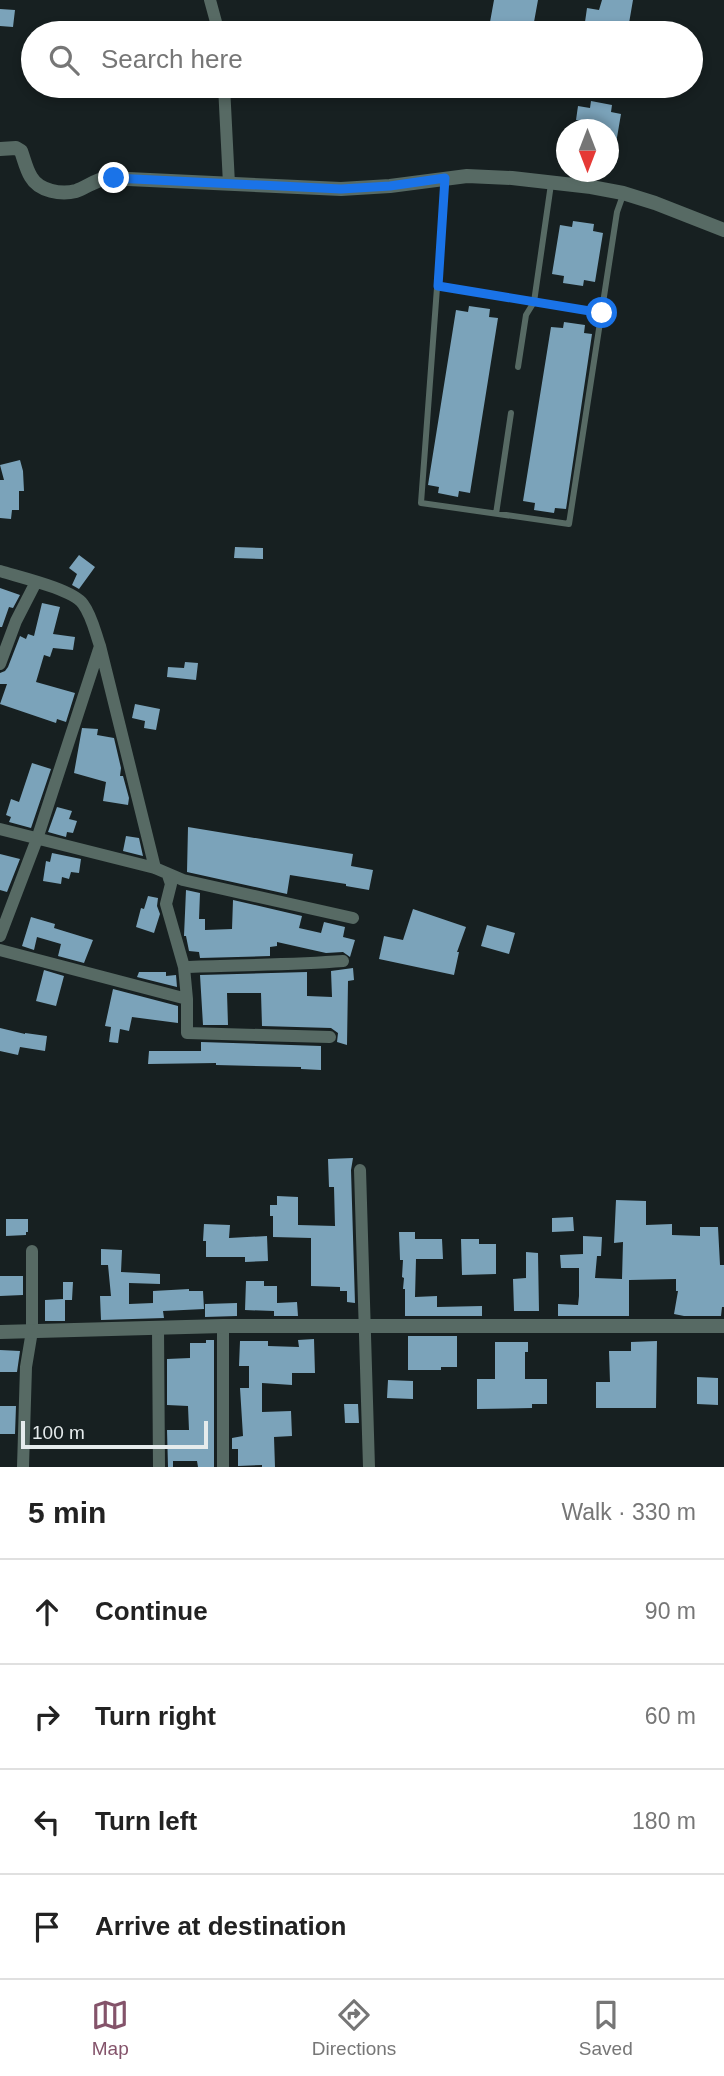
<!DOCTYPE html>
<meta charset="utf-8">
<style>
body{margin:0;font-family:Helvetica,sans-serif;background:#f2f2f2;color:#222}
.compass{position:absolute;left:556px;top:119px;width:63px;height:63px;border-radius:50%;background:#fff;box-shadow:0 4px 10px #0003;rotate:180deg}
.scale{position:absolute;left:21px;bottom:18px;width:187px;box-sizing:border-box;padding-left:7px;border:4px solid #e5ebec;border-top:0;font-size:19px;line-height:24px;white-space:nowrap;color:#e5ebec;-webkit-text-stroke:5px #172021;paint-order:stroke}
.stop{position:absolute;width:21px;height:21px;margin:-16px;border:5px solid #1a73e8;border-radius:50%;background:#fff}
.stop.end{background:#1a73e8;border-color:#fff;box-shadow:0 2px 7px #0008}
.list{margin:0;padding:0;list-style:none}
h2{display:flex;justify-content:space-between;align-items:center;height:91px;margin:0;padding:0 28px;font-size:30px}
h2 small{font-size:23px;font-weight:400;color:#767676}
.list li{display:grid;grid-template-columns:46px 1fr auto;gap:21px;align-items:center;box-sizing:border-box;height:105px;padding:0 28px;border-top:2px solid #e0e0e0}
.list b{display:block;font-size:26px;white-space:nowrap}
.list em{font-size:23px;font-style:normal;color:#767676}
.icon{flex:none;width:38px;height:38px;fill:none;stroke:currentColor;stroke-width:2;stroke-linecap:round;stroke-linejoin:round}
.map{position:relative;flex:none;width:724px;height:1467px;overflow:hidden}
.search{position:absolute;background:#fff;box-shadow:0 4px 10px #0003;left:21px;right:21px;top:21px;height:77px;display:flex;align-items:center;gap:18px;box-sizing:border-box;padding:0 24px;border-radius:38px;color:#767676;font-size:26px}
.sheet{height:511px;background:#fff}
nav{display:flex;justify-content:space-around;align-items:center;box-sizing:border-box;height:98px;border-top:2px solid #e0e0e0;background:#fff;font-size:19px;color:#767676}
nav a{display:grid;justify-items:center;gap:4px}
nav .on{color:#84536a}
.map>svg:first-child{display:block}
</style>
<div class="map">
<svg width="724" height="1467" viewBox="0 0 724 1467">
<rect width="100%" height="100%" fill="#172021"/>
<!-- building -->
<path fill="#7ba3ba" d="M494 0H538L532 33H488Z
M602 0H633L628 29 621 28 620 33H591L592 23 585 22 587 8 599 10Z
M0 9 15 10 13 27 0 26Z
M591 101 612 105 611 112 621 114 614 155 608 154V130H582L583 121 576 120 578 106 590 108Z
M573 221 594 224 593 231 603 233 595 282 584 280 583 286 563 283 564 276 552 274 560 225 572 227Z
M469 306 490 309 489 317 498 318 470 493 459 491 458 497 438 493 439 487 428 485 456 310 468 312Z
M564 322 585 325 584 333 592 334 566 509 555 508 554 513 534 510 535 503 523 501 551 327 563 328Z
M20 460 23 471 24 491H19V510H12L11 519 0 518V480H4L0 465Z
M235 547 263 548V559L234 558Z
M79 555 95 567 79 589 72 585 77 574 69 568Z
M0 588 20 595 13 608 9 607 2 627H0Z
M42 603 60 607 53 634 75 637 73 650 53 648 50 657 44 655 36 682 75 693 66 722 57 719 56 723 0 704 7 684H0V673L5 671 8 667 20 636 26 639 28 634 34 636Z
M185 662 198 663 196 680 167 677 168 667 184 668Z
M135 704 160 709 156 730 144 728 145 721 132 718Z
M82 728 98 729 97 735 114 738 121 768 120 776H123L129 798 128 805 103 801 106 782 74 773Z
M32 763 51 769 31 828 9 822 11 817 6 815 11 799 19 802Z
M57 807 72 811 69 819 77 821 73 833 67 832 66 837 48 832Z
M188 827 353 854 351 866 373 870 369 890 346 886V884L290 875 287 894 187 872Z
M126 836 139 838 143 856 123 851Z
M52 853 81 859 79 873 71 872 69 879 62 877 61 884 43 881 46 861 50 862Z
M0 854 20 859 7 892 0 890Z
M186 890 200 893 199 919H205V930L232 929 233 900 302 916 299 928 321 933 324 922 345 927 343 937 355 940 350 957 343 952 326 953 277 942V946L270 947V956L200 958 199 952 189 951 186 936H184Z
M148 896 158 898 157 906 160 914 154 933 136 927 141 908 144 909Z
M413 909 466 927 457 952H459L454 975 379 959 384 936 403 940Z
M31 917 55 924 54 928 93 940 84 963 58 956 61 944 37 937 34 950 22 946Z
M487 925 515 933 509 954 481 946Z
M353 968 354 980 348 981 347 1045 337 1042 338 1033 331 1028 262 1026 261 993H227L228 1025H203L200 975 307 972V996L332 997 331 971Z
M44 970 64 976 56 1006 36 1001Z
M139 972H166V976L176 975 177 987 137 977Z
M113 989 178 1006V1023L132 1017 129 1031 120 1029 118 1043 109 1042 111 1027 105 1026Z
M0 1028 25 1034V1033L47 1036 45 1051 20 1047 18 1055 0 1051Z
M201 1042 321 1046V1070L301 1069V1067L216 1065V1063L148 1064 149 1051H201Z
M353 1158 351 1170 355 1303 347 1302V1291H340V1287L311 1286V1238L273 1237V1216H270V1205H277V1196L298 1197V1225L335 1226 334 1187H329L328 1159Z
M616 1200 646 1201V1225L672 1224V1235L700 1236V1227H718L720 1265H724V1307H722L721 1316H684L674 1314 678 1291H676V1279L629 1280V1316H558V1304L578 1305 579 1296V1268H561L560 1255 583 1254V1236L602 1237 601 1256H597L595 1278 622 1279 623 1242 614 1243Z
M573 1217 574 1231 552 1232V1218Z
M6 1219H28V1232H26V1235L6 1236Z
M204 1224 230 1225 229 1238 267 1236 268 1261 245 1262V1257H206V1241H203Z
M399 1232H415V1239H442L443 1259H416L415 1297 437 1296V1307L482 1306V1316H405V1289H403L404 1278 402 1277 403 1260H400Z
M461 1239H479V1244H496V1274L462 1275Z
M101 1249 122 1250 121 1272 160 1274V1284L129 1283V1304L153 1303V1291L189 1289V1291H203L204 1309 163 1311 164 1318 101 1320 100 1296H111L108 1265H101Z
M526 1252 538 1253 539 1311H514L513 1279 526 1278Z
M0 1276H23V1295L0 1296Z
M246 1281H264V1286H277V1303L297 1302 298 1316H274V1311L245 1310Z
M63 1282H73L72 1300H65V1321H45V1300L63 1299Z
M237 1303V1316L205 1317V1304Z
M408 1336H457V1367H441V1370H408Z
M314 1339 315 1373H292V1385L262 1383V1412L291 1411 292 1436 274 1437 275 1467H262V1465L238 1466V1449H232V1438L243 1436 240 1388H249V1366H239L240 1341H268V1346L299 1347 298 1340Z
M206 1340H214V1467H198L197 1461H173V1467H168L167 1430H189L188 1406 167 1405V1359L190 1358V1343H206Z
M657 1341 656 1408H596V1382H610L609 1351H631V1342Z
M495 1342H528V1352H525V1379H547V1404H532V1408L477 1409V1379H495Z
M0 1350 20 1351 17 1372H0Z
M697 1377 718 1378V1405L697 1404Z
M388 1380 413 1381V1399L387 1398Z
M344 1404H358L359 1423H345Z
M0 1406H16L15 1434H0Z"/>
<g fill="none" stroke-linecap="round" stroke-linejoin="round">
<!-- service -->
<path stroke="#576a64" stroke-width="6" d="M445 180 421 503 569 524 617 212 623 195
M438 286 602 313
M518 367 526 315 534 302 551 184
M496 514 511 413"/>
<!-- minor -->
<path stroke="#576a64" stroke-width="12" d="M210 0 219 33
M224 86 229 184
M0 571C19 577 72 589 83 604 92 616 95 632 100 646L155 868
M0 664 16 621 36 582
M0 829 155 868 183 880 353 918
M168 875 171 884 166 904 184 967 187 999V1033L330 1037
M0 936 37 839 100 646
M0 950 187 999
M184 967C237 965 290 965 343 961
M360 1170 369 1467
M158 1329 159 1467
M23 1467 26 1367 32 1331V1251
M223 1467V1326"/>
<!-- tertiary -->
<path stroke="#576a64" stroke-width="14" d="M0 149 16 148 21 151C24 159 26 169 31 177 39 191 61 195 76 191 87 187 95 180 107 178L341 189 390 186 467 176 512 178 591 187 623 193 655 203 724 230
M0 1332 223 1326H724"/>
</g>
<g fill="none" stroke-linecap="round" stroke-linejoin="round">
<!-- route -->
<path stroke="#1a73e8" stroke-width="9" d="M114 178 341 189 390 186 445 178 438 286 602 313"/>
</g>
</svg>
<svg class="compass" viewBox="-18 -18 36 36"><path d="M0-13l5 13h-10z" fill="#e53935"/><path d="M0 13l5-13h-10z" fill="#767676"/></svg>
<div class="scale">100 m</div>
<div class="stop" style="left:602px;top:313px"></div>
<div class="stop end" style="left:114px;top:178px"></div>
<div class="search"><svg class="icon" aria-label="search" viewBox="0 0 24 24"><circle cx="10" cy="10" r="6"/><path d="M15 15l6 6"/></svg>Search here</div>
</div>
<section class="sheet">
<h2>5 min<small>Walk · 330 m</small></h2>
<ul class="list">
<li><svg class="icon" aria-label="ahead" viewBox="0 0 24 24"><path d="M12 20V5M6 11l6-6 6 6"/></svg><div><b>Continue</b></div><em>90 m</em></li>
<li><svg class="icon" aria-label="right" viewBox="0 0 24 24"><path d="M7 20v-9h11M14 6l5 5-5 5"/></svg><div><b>Turn right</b></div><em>60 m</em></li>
<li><svg class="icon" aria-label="left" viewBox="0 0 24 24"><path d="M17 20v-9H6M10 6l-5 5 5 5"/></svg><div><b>Turn left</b></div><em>180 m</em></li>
<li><svg class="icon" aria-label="arrive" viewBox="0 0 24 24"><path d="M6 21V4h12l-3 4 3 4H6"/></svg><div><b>Arrive at destination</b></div></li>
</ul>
</section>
<nav>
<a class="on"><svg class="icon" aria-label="map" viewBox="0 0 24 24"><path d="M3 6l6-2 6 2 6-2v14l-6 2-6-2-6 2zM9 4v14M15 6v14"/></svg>Map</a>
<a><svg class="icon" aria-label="directions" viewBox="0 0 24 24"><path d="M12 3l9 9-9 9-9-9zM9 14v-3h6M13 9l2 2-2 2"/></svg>Directions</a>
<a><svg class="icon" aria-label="saved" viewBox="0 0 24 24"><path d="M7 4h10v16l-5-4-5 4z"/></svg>Saved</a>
</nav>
